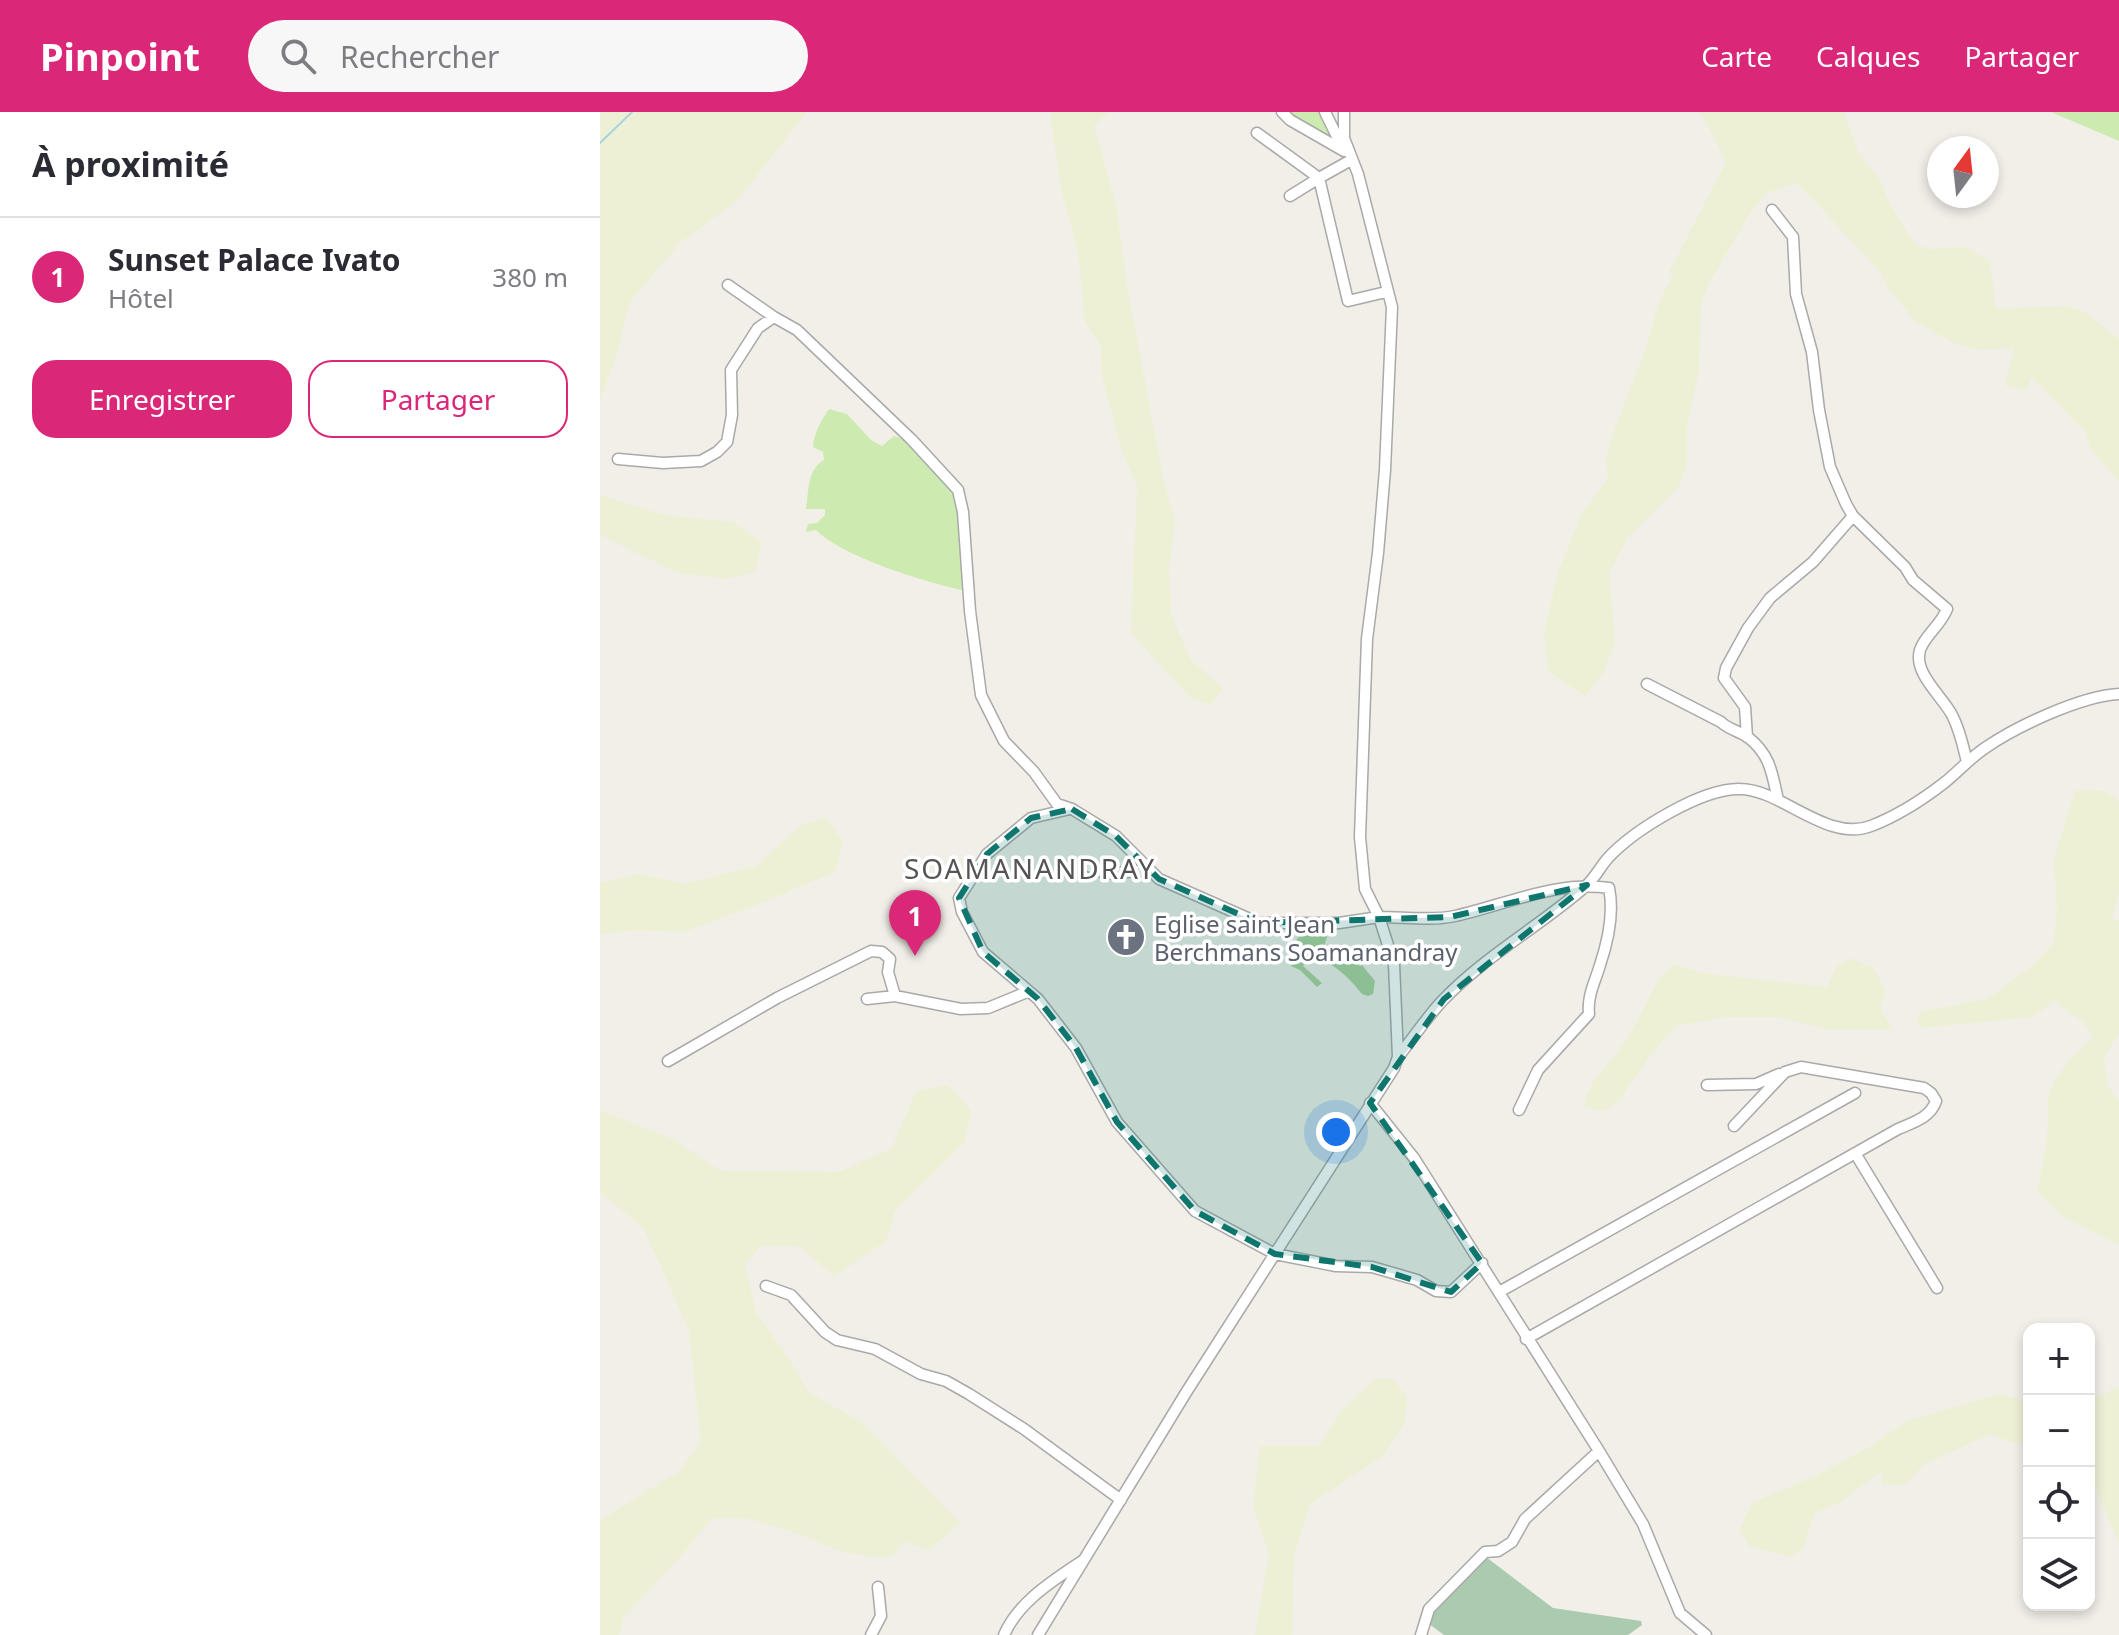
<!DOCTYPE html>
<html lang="fr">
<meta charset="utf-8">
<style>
body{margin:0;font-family:"Noto Sans",sans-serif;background:#f7f7f7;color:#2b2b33}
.controls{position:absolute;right:24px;bottom:24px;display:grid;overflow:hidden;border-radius:16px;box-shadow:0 4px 12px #0003}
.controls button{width:72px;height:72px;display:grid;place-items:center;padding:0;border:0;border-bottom:2px solid #e1e1e2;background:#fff;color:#2b2b33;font:40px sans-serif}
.compass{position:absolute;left:1327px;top:24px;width:72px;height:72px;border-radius:50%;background:#fff;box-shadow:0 4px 12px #0003;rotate:15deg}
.you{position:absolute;left:736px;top:1020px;width:28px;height:28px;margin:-20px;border:6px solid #fff;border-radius:50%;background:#1a73e8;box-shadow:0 0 0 12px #1a73e833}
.badge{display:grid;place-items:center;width:52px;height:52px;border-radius:50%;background:#db2777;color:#fff;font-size:26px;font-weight:700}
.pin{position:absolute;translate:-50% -66px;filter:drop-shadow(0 2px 4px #0008)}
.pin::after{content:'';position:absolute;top:42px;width:28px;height:24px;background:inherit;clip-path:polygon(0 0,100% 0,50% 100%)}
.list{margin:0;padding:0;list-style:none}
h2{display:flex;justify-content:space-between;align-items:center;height:104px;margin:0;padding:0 32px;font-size:34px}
h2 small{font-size:26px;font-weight:400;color:#7c7c81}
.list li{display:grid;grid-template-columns:52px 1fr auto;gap:24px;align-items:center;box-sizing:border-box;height:120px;padding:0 32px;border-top:2px solid #e1e1e2}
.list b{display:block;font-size:30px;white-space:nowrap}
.list p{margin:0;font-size:26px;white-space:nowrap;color:#7c7c81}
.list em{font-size:26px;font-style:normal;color:#7c7c81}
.actions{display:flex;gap:16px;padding:24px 32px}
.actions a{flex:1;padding:18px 0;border:2px solid #db2777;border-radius:24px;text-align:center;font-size:28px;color:#db2777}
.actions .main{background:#db2777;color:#fff}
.icon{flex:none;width:44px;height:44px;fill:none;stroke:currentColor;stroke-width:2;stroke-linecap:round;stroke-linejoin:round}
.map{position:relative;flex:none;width:1519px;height:1523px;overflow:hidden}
header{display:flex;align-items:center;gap:48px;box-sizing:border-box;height:112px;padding:0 40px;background:#db2777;color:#fff}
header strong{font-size:38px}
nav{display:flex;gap:44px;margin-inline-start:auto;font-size:28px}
.search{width:560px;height:72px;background:#f7f7f7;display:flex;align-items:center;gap:20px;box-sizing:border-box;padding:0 28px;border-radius:44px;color:#7c7c81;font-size:30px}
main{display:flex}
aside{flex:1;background:#fff}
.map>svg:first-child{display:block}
</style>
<header>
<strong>Pinpoint</strong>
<div class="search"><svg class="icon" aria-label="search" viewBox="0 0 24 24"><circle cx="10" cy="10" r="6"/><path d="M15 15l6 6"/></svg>Rechercher</div>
<nav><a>Carte</a><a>Calques</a><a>Partager</a></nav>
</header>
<main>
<aside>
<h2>À proximité<small></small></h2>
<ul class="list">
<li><span class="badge">1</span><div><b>Sunset Palace Ivato</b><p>Hôtel</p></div><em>380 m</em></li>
</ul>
<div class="actions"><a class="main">Enregistrer</a><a>Partager</a></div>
</aside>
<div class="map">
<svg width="1519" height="1523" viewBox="0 0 1519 1523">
<rect width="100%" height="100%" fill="#f2efe9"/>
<!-- farmland -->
<path fill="#eef0d5" d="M0 0H207L137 89 81 130 30 190 16 246 0 287Z
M450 0H508L494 14 516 93 527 172 563 366 575 409 569 458 571 503 591 548 623 576 611 593 589 585 531 521 537 374 521 337 502 264 501 235 485 209 478 139 461 78Z
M1098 0H1244L1259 42 1280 68 1291 94 1315 132 1329 137 1365 135 1390 149 1396 197 1464 194 1484 199 1519 227V369L1490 337 1486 321 1432 265 1427 278 1405 274 1414 236 1380 238 1356 232 1316 210 1288 177 1281 161 1205 79 1195 71 1167 81 1151 100 1108 173 1101 192 1099 259 1087 315V352L1079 374 1029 424 1009 461 1015 532 1003 561 985 584 949 560 944 522 958 460 982 401 1008 366 1006 347 1012 324 1047 233 1058 193 1073 162 1069 160 1126 50 1103 4Z
M0 383 65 403 132 410 162 430 155 460 127 467 78 461 0 423Z
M1475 678 1505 679 1519 689V782L1512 807 1519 809V921L1504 946 1508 974 1519 989V1133L1463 1105 1437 1079 1447 1029 1448 984 1455 967 1475 942 1493 925 1483 910 1454 889 1433 905 1321 916 1317 907 1321 900 1387 887 1433 853 1454 830 1457 795 1454 747Z
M226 706 243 729 235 760 169 788 84 820 34 818 0 822V771L38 762 84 772 156 754 202 712Z
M1250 846 1274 856 1285 879 1280 895 1292 917H1226L1178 905H1125L1076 914 1052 941 1019 989 1003 999 984 995 986 984 993 970 1026 929 1059 867 1074 852 1101 861 1227 875 1237 854Z
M348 973 371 998 365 1030 295 1099 287 1128 234 1165 201 1135 161 1134 145 1152 156 1200 195 1256 208 1280 262 1310 360 1411 329 1438 304 1430 293 1444 272 1445 240 1439 190 1419 149 1407 112 1406 82 1443 23 1506 19 1523H0V1408L78 1360 101 1330 89 1219 44 1117 0 1080V998L73 1027 121 1059 239 1060 292 1036 316 979Z
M775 1267H793L807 1285 805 1311 783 1344 710 1392 694 1444 692 1523H655L669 1442 653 1394 660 1334H719L741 1299Z
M1519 1275V1432L1494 1372 1489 1369V1288Z
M1399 1282 1429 1289V1334L1389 1323 1324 1352 1306 1372 1282 1373 1281 1360 1244 1388 1214 1402 1203 1437 1189 1445 1149 1434 1139 1419 1152 1391 1217 1363 1271 1334 1307 1309Z"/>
<!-- grass -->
<path fill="#cdebb0" d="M688 0H721L731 22H724Z
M1451 0H1519V29Z
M229 297 247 302 271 328 282 334 294 324 302 327 353 377 361 409 366 479C328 471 242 445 216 418L206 420 208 412 217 411 225 403V397H206C209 379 207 357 224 348L223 340 213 335C214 321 221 309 229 297Z"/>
<!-- forest -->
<path fill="#add19e" d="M724 814 727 825 724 834 747 844 760 854 762 853 775 869 773 882 768 884 762 882C749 866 729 843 706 849L703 854 722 871 717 875 700 858 691 854 694 846 689 841C694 825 708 816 724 814Z"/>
<!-- cemetery -->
<path fill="#aacbaf" d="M886 1445 953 1496 1041 1509 1042 1513 1028 1523H844L829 1512 831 1499Z"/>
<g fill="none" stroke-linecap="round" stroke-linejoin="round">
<!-- stream -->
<path stroke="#aad3df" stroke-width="2" d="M0 31 32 0"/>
<defs>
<path id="minor" d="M682 0 690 8 744 39
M725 0 743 37
M744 0V26L758 62 792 195 785 358 778 441 767 527 760 725 765 777 779 805C804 805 832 809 855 804 905 793 957 768 1009 776 1014 800 1008 829 1000 853 995 870 987 884 989 902L938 958 919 998
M657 21 719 66 690 84
M751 48 719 66 748 189 786 180
M1172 98 1193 125 1196 182 1212 240 1219 298 1230 355 1246 392 1253 404 1305 455 1313 468 1347 497C1341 513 1325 523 1320 538 1313 561 1342 584 1352 603 1360 618 1363 634 1367 650
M128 173 174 205
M18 347 63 351 101 349 117 340 127 330 132 303 131 258 158 216 174 205 197 218 312 328 358 378 363 400 370 499 381 583 404 629 434 660 457 692 472 697 516 724 559 767 659 811H739L779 805 794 852 798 945
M1047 572 1121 610C1129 618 1140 619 1149 626 1171 644 1172 662 1178 688
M1147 625 1145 595 1124 566 1126 556 1148 516 1170 486 1213 450 1253 404
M470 697 431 706 387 742 359 786 362 800 383 840 438 887 476 936 517 1010 595 1099 675 1142 736 1154 772 1155 817 1168 836 1179 851 1180 882 1151
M489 754 506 762 547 758
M267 887 295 884 361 897 388 896 427 880
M68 949 177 886 271 839 282 840 290 847 288 860 295 884
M1107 973 1156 972 1179 962
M770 991 814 1046 999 1339 1043 1412 1080 1501 1106 1523
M1255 1041 1337 1176
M166 1174 191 1183 225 1220 237 1228 275 1237 321 1262 346 1269 369 1282 424 1317 521 1388
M899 1180 1255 981
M926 1227 1298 1017C1314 1010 1330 1006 1336 989L1331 981 1324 976 1201 955 1185 960 1134 1014
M271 1523 281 1504 278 1475
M404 1523C419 1489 453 1469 482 1449
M438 1523 587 1279 794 956 798 945C813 926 827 905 843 888 885 844 940 814 986 774 995 766 1000 755 1008 746 1034 718 1102 676 1140 677 1181 677 1227 731 1271 714 1297 704 1322 688 1344 671 1358 660 1370 646 1385 636 1417 614 1481 584 1519 582
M821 1523 829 1497 885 1440 898 1439 912 1430 925 1407 999 1339"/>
</defs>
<!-- minor casing -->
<use href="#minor" stroke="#a9a9a9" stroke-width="13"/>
<!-- minor -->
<use href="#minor" stroke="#fff" stroke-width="10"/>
</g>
<!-- marked area -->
<path fill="#0f766e" fill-opacity="0.2" stroke="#0f766e" stroke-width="6" stroke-dasharray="16 10" stroke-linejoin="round" d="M472 697 516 724 559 767 659 811 850 805 987 773 844 887 770 991 882 1151 851 1180 772 1155 675 1142 595 1099 517 1010 476 936 438 887 383 840 359 786 387 742 431 706Z"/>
<!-- icons -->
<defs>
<symbol id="church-disc" viewBox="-11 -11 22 22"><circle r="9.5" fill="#6b7280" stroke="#fff"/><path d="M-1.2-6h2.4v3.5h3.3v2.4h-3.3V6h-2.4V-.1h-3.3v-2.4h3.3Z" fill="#fff"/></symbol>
</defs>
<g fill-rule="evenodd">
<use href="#church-disc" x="504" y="803" width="44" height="44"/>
</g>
<g text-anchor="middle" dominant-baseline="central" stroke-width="7" stroke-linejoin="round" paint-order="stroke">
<!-- worship labels -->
<g font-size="24" fill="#5b616d" stroke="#fff" text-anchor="start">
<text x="554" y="811">Eglise saint Jean<tspan x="554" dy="28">Berchmans Soamanandray</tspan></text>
</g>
<!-- quarter labels -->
<g font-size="28" letter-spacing="2" fill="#555" stroke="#fff">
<text x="430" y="756">SOAMANANDRAY</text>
</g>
</g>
</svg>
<div class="controls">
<button>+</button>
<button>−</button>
<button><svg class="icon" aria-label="locate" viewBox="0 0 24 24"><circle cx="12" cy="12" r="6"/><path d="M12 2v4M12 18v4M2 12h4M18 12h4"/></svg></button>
<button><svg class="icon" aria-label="layers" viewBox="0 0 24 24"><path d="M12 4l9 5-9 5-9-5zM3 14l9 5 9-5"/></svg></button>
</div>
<svg class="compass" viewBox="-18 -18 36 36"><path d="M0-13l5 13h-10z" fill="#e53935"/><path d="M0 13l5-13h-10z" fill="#7c7c81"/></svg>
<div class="you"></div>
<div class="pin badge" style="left:315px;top:844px">1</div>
</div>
</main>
